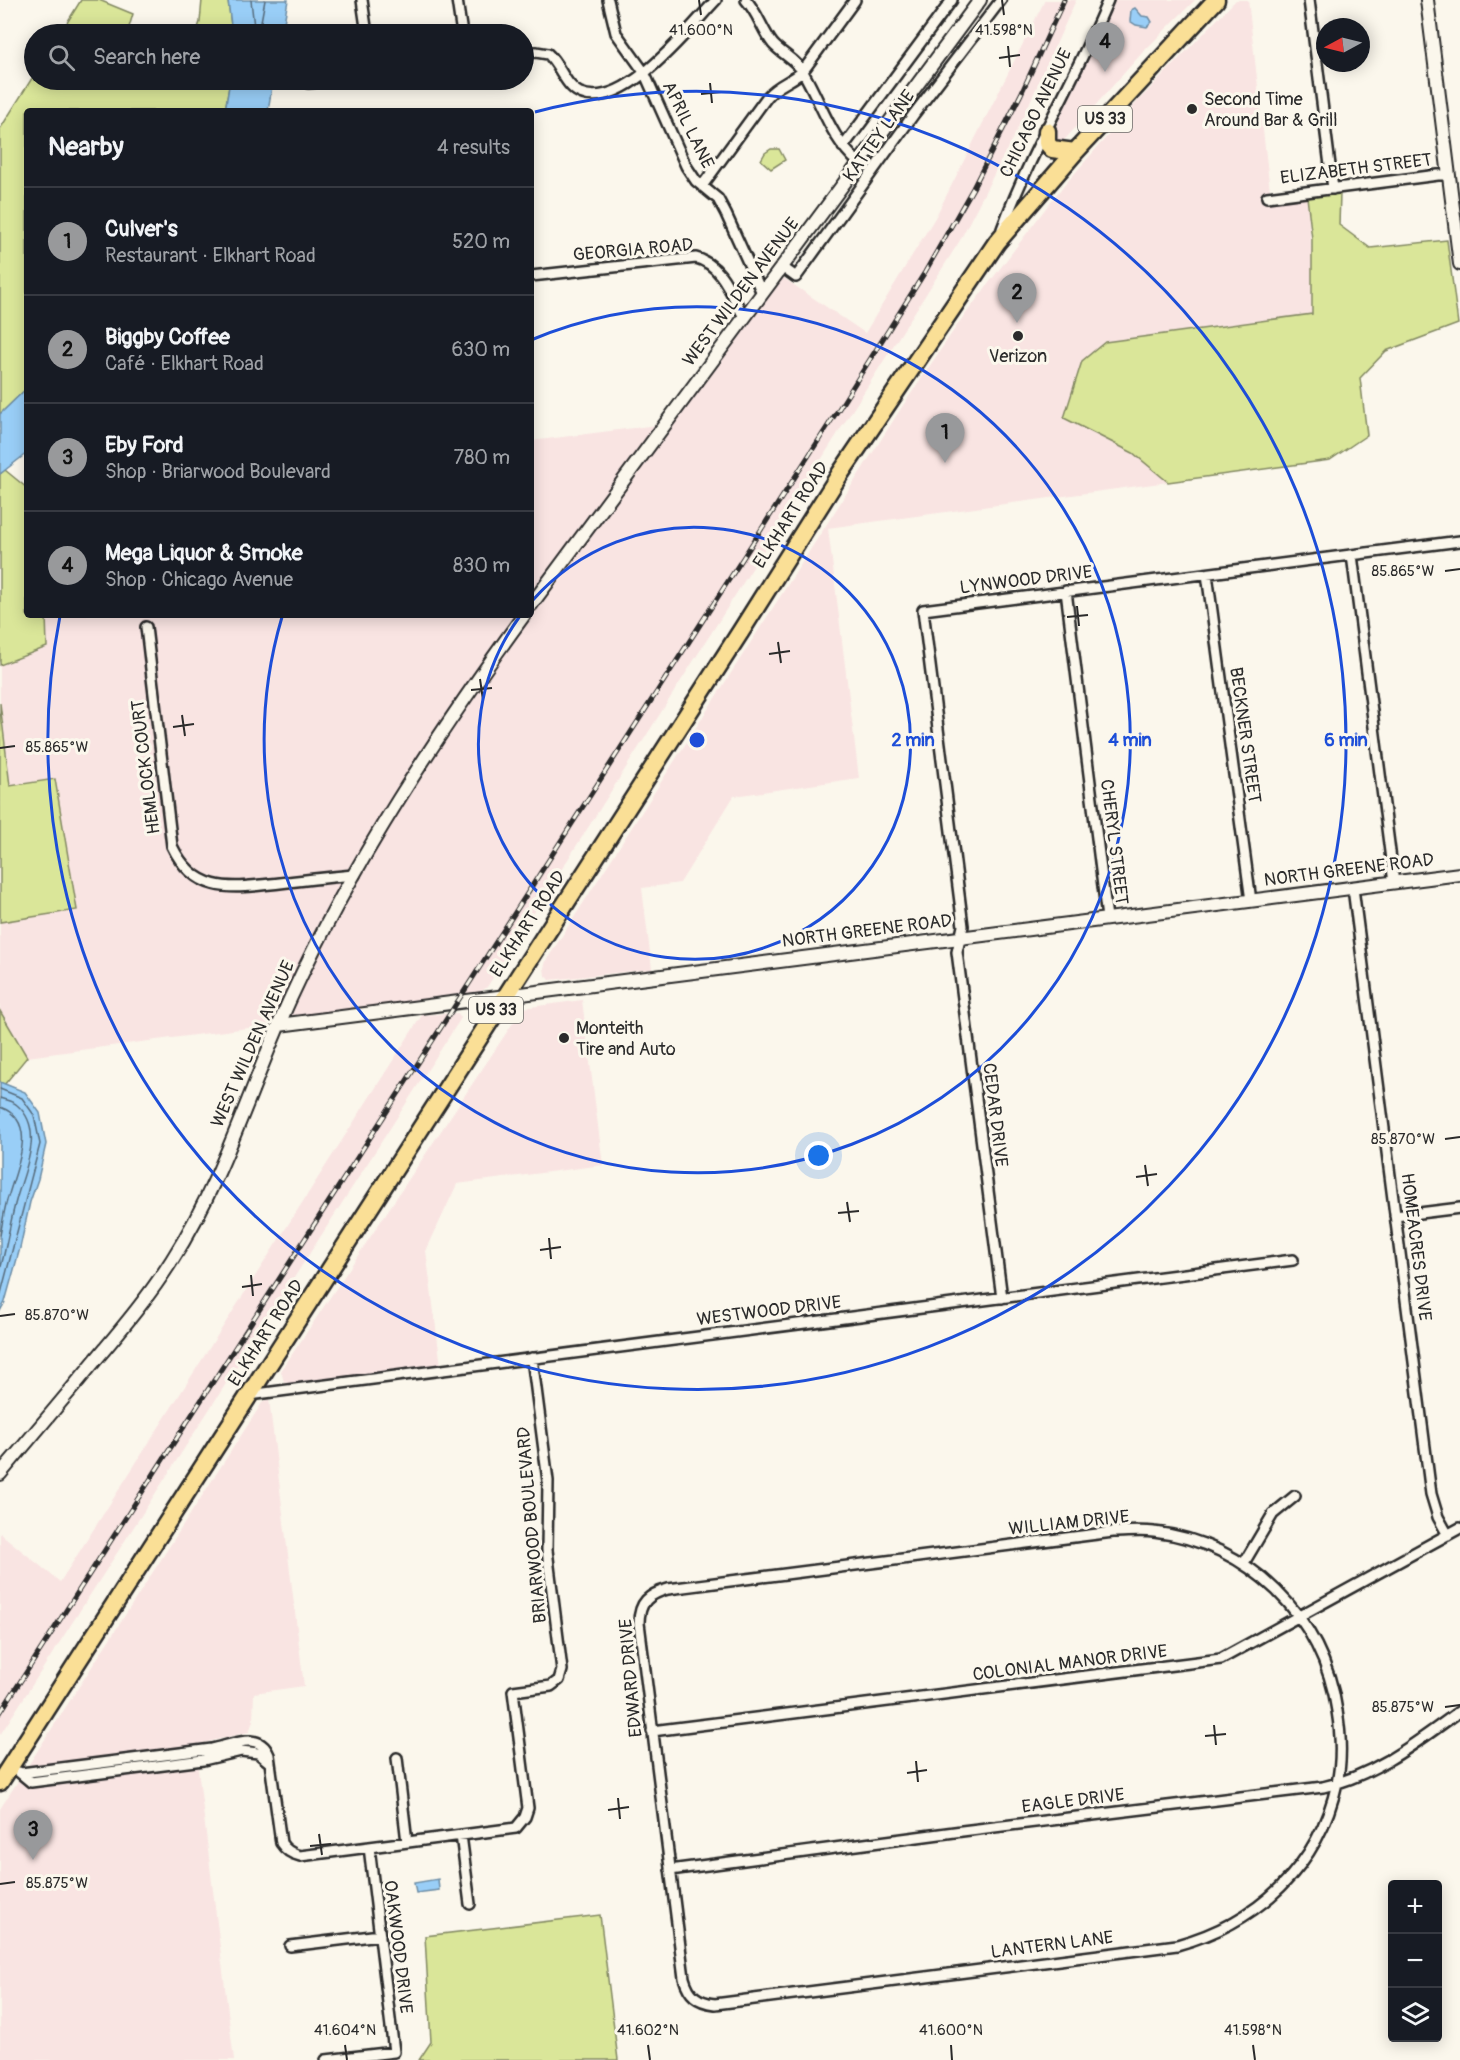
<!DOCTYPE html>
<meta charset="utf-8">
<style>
body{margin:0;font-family:Pangolin,sans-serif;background:#242831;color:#f1f3f6}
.controls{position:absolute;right:18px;bottom:18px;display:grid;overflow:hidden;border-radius:6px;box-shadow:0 3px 15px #0003}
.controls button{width:54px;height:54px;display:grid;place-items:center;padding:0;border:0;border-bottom:2px solid #363941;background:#171b24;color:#f1f3f6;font:30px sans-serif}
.compass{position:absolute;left:1316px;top:18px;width:54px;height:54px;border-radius:50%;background:#171b24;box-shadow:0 3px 15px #0003;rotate:263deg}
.you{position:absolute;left:819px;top:1156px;width:21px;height:21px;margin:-15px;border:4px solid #fff;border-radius:50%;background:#1a73e8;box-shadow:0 0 0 9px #1a73e833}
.badge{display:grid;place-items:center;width:39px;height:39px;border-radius:50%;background:#98999b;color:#111;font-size:20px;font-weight:700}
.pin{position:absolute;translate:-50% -50px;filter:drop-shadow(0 2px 3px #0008)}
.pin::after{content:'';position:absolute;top:32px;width:21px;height:18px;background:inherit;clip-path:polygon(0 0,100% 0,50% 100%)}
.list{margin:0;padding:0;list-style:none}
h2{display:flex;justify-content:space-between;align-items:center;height:78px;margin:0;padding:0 24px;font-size:26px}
h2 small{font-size:20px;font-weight:400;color:#9ea1a6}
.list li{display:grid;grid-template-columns:39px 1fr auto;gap:18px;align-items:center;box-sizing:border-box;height:108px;padding:0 24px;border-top:2px solid #363941}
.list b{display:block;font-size:22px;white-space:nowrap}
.list p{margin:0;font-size:20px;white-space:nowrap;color:#9ea1a6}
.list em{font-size:20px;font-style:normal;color:#9ea1a6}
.icon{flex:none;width:33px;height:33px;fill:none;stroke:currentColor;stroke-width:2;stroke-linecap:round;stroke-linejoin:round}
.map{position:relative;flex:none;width:1460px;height:2060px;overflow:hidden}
.search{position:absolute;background:#171b24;box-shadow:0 3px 15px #0003;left:24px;top:24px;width:510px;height:66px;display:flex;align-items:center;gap:15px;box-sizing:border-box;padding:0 21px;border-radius:33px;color:#9ea1a6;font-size:22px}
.panel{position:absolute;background:#171b24;box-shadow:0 3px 15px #0003;left:24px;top:108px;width:510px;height:510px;border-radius:6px}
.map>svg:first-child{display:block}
</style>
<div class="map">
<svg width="1460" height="2060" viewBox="0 0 1460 2060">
<rect width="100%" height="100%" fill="#fbf7ec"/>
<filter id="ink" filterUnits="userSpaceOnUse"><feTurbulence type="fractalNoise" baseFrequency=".0167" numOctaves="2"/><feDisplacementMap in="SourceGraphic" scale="12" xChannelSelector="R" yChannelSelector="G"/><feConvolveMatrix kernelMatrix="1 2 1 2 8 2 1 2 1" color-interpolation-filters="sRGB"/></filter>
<g filter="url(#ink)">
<!-- built -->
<path fill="#f9e4e2" d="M1045 0H1076L1021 122 959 242 487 987 480 992 430 998 279 1024 27 1057 0 1011V922L77 910 55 780 10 786 0 703V665L47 647 46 615H531V441L665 424 782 277 865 333 936 216Z
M1113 0H1195L1142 53 1059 146 1052 134 1093 50Z
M1236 0H1248L1270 191 1307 197 1330 460 828 528 859 778 734 796 680 883 642 888 652 969 550 980 545 976 544 968 546 961 902 407 958 324 1055 196 1137 102Z
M582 1000 603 1165 457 1184 426 1251 441 1366 294 1385 284 1382 281 1371 523 1008Z
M458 1013 461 1018 0 1735V1533L60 1582 422 1015Z
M269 1399 304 1686 254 1693 253 1721 249 1732 195 1745 234 2060H0V1809L262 1403Z"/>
<!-- green -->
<path fill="#dae699" stroke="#828862" stroke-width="1.5" d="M81 0H99L133 14 127 34H60Z
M202 0H228L232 34H196L200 22Z
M34 75V80H175L182 82 183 80H230L225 111H27V388L0 414V129Z
M771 149H779L785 160 771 169 761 160 765 153Z
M1340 193 1339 225 1370 248 1447 240 1458 324 1386 351 1360 378 1367 435 1330 460 1168 482 1133 453 1064 418 1082 361 1105 342 1312 314V239L1307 197Z
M5 470 27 488V615H46L47 647 0 665V474Z
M0 703 10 786 55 779 77 910 0 922Z
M0 1011 27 1057 4 1085 0 1082Z
M600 1915 618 2060H419L431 2042 425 1936Z"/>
<!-- water -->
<path fill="#99cef7" stroke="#6d8da5" stroke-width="1.5" d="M228 0H288L282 34H232Z
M1135 8 1142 16 1149 17 1152 22 1147 27 1136 25 1130 21 1131 10Z
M230 80H273L268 111H225Z
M27 388V453L0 474V414Z
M0 1082 25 1092 40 1113 46 1144 38 1179 30 1202 20 1248 5 1302 0 1311Z
M438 1879 439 1890 416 1893 414 1883Z"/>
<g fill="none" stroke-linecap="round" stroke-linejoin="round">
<!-- shore -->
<path stroke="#576c7d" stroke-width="1.5" d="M251 0 254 27 257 30 260 27 265 0
M0 1089 22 1098 34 1115 40 1144 0 1297
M0 1098C5 1100 13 1101 17 1105 45 1129 25 1169 17 1197 10 1221 7 1246 0 1270
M0 1107C39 1121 17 1166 9 1194 4 1207 3 1222 0 1235"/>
<defs>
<path id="street" d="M362 0 367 34
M457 0 462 34
M608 0 616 33 644 72 686 166 696 181 718 199 726 214 762 293
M746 0C758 13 762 30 773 44 782 54 796 60 803 72 822 104 830 138 859 163
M1309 0 1333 189
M524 53 536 52 548 54C560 65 565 86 580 93 625 112 689 28 716 0
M308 83 332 80
M843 147 952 0
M702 186 767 97C778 84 791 82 803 71L855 0
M1267 197 1438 175H1449
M1002 229C1031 150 1076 78 1108 0
M782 267 796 277 914 114 1001 0
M531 276 696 258C723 265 731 295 744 317
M1352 555 1394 883
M1207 574 1251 901
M1066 591 1107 918
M146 627 172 846C196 896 233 888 280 883 305 880 330 877 355 875
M1353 888 1431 1494 1438 1517 1448 1535
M1395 1216 1460 1208
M1002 1298 957 952 963 926 923 610 1460 541
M249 1395 1293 1260
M1113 1532C1127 1532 1141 1530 1154 1532 1249 1543 1324 1617 1337 1711 1341 1735 1342 1760 1337 1783 1319 1867 1257 1923 1177 1945L715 2004C697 2002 689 1995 684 1978L639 1623C639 1602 649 1594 668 1589Z
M1244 1563 1273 1514 1295 1496
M652 1731 1221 1659 1460 1528
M397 1758 407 1842
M19 1772 31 1782 203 1760 241 1751 258 1753 269 1762
M21 1773 212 1749C232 1745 259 1730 269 1755L281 1843C286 1851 292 1854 300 1856L516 1828 525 1817 528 1808 513 1691 551 1686 559 1680 562 1670 547 1550 548 1481 532 1358
M461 1835 470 1904
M670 1870 962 1831 1323 1787C1376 1775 1417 1742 1460 1711
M290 1946 380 1935
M326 2060 394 2052 369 1847"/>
<path id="secondary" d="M1427 0 1460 264
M531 605 980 0
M279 1025 1460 874
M0 1474C33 1435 65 1397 98 1357 124 1326 150 1295 172 1260 224 1179 251 1084 291 997 354 860 436 736 524 615"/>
<path id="highway" d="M1047 131V143L1052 149 1075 152
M0 1782 741 631 840 474 997 242 1075 152 1216 0"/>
</defs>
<!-- street casing -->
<use href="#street" stroke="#2b2b2b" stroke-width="14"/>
<!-- secondary casing -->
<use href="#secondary" stroke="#2b2b2b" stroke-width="16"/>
<!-- highway casing -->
<use href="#highway" stroke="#2b2b2b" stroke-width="21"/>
<!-- street -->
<use href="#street" stroke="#fbf7ec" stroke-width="9"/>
<!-- secondary -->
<use href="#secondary" stroke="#fbf7ec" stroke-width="12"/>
<!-- highway -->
<use href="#highway" stroke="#fadf96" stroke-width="16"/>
<defs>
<path id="rail" d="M0 1713 840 407 925 272 973 188 1021 94 1064 0"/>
</defs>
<!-- rail casing -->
<use href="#rail" stroke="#2b2b2b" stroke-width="5"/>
<!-- rail -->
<use href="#rail" stroke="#fbf7ec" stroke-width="3" stroke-dasharray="9" stroke-linecap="butt"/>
</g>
</g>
<!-- ticks -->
<path fill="none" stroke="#2b2b2b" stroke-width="2" d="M699 0 701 15M1002 0 1004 15M1008 46 1010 67M999 58 1020 55M710 83 712 103M701 94 721 92M1445 571 1460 569M1077 606 1079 626M1067 617 1088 615M778 642 781 663M769 654 790 651M480 679 483 700M471 690 492 688M182 715 185 736M173 727 194 724M0 748 15 746M1445 1139 1460 1137M1145 1165 1148 1186M1136 1177 1157 1174M847 1202 850 1222M838 1213 859 1211M549 1238 551 1259M540 1250 561 1247M251 1275 253 1296M242 1287 262 1284M0 1316 15 1314M1445 1707 1460 1705M1214 1725 1216 1745M1205 1736 1226 1734M916 1761 918 1782M907 1773 927 1770M618 1798 620 1819M608 1810 629 1807M319 1834 322 1855M310 1846 331 1844M0 1884 15 1882M345 2045 347 2060M648 2045 650 2060M951 2045 952 2060M1253 2045 1255 2060"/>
<!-- distance rings -->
<g fill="none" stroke="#1d4ed8" stroke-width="3">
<path d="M532 601A216 216 0 1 1 520 616"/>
<path d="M531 340A433 433 0 1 1 282 617"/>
<path d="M535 112A649 649 0 1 1 60 616"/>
</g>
<!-- markers -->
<g fill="#2b2b2b" stroke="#fbf7ec" stroke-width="2">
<circle cx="1192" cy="109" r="6"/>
<circle cx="1018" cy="336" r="6"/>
<circle cx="564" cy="1038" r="6"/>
</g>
<g text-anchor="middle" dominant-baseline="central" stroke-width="6" stroke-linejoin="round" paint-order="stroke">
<!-- shield labels -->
<g fill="#fbf7ec" stroke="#696865" stroke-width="1.5">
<rect x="1078" y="106" width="54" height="26" rx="4.5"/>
<rect x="469" y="997" width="54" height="26" rx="4.5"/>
</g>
<g font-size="16" font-weight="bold" fill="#2b2b2b">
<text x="1105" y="119">US 33</text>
<text x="496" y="1010">US 33</text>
</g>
<!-- poi labels -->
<g font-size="18" fill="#2b2b2b" stroke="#fbf7ec" text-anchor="start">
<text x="1204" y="99">Second Time<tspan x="1204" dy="21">Around Bar &amp; Grill</tspan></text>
<text x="1018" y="356" text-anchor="middle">Verizon</text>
<text x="576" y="1028">Monteith<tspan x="576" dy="21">Tire and Auto</tspan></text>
</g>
<!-- street labels -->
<g font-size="18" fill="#2b2b2b" stroke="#fbf7ec">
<text transform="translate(1036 113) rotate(-64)">CHICAGO AVENUE</text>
<text transform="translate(688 125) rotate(64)">APRIL LANE</text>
<text transform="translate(879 136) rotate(-54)">KATTEY LANE</text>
<text transform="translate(1356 169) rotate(-7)">ELIZABETH STREET</text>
<text transform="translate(633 250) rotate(-5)">GEORGIA ROAD</text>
<text transform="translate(741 292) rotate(-53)">WEST WILDEN AVENUE</text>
<text transform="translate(791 515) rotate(-57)">ELKHART ROAD</text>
<text transform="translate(1026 580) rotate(-7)">LYNWOOD DRIVE</text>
<text transform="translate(1245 735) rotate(82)">BECKNER STREET</text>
<text transform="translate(146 767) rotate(-97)">HEMLOCK COURT</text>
<text transform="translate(1114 842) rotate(83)">CHERYL STREET</text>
<text transform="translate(1349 870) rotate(-7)">NORTH GREENE ROAD</text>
<text transform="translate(528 924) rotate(-57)">ELKHART ROAD</text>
<text transform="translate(867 931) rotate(-7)">NORTH GREENE ROAD</text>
<text transform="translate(253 1044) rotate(-66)">WEST WILDEN AVENUE</text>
<text transform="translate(995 1115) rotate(83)">CEDAR DRIVE</text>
<text transform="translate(1416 1247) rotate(83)">HOMEACRES DRIVE</text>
<text transform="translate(769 1311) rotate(-7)">WESTWOOD DRIVE</text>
<text transform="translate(266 1333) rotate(-57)">ELKHART ROAD</text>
<text transform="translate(1069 1523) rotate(-6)">WILLIAM DRIVE</text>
<text transform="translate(532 1525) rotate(-95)">BRIARWOOD BOULEVARD</text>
<text transform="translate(1070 1663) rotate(-7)">COLONIAL MANOR DRIVE</text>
<text transform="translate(631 1678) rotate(-95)">EDWARD DRIVE</text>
<text transform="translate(1073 1801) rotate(-7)">EAGLE DRIVE</text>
<text transform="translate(1052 1945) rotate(-7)">LANTERN LANE</text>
<text transform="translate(398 1947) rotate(83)">OAKWOOD DRIVE</text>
</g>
</g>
<g font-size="15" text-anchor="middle" fill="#2b2b2b" stroke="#fbf7ec" stroke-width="6" stroke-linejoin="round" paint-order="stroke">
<text x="701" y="35">41.600°N</text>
<text x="1004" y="35">41.598°N</text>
<text x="1403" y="576">85.865°W</text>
<text x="57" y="752">85.865°W</text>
<text x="1403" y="1144">85.870°W</text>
<text x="57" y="1320">85.870°W</text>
<text x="1403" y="1712">85.875°W</text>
<text x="57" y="1888">85.875°W</text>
<text x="345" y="2035">41.604°N</text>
<text x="648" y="2035">41.602°N</text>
<text x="951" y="2035">41.600°N</text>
<text x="1253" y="2035">41.598°N</text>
</g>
<circle cx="697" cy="740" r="9" fill="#1d4ed8" stroke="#fbf7ec" stroke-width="3"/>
<g font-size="18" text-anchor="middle" font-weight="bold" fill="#1d4ed8" stroke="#fbf7ec" stroke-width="6" stroke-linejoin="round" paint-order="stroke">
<text x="913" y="746">2 min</text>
<text x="1130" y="746">4 min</text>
<text x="1346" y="746">6 min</text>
</g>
</svg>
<div class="controls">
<button>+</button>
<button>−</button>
<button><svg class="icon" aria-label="layers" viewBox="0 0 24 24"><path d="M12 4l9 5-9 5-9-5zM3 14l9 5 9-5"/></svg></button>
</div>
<svg class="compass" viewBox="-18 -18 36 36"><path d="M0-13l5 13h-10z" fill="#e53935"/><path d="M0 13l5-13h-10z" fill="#9ea1a6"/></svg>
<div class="you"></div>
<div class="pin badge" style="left:945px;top:463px">1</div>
<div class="pin badge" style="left:1017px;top:323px">2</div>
<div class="pin badge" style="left:33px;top:1860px">3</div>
<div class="pin badge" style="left:1105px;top:72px">4</div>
<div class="search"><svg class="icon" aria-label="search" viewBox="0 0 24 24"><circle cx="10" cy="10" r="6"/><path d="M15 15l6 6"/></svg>Search here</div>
<section class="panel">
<h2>Nearby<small>4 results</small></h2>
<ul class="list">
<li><span class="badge">1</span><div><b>Culver's</b><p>Restaurant · Elkhart Road</p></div><em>520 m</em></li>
<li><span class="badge">2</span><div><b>Biggby Coffee</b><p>Café · Elkhart Road</p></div><em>630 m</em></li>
<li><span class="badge">3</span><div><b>Eby Ford</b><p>Shop · Briarwood Boulevard</p></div><em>780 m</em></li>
<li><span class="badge">4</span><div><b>Mega Liquor &amp; Smoke</b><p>Shop · Chicago Avenue</p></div><em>830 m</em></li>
</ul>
</section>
</div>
